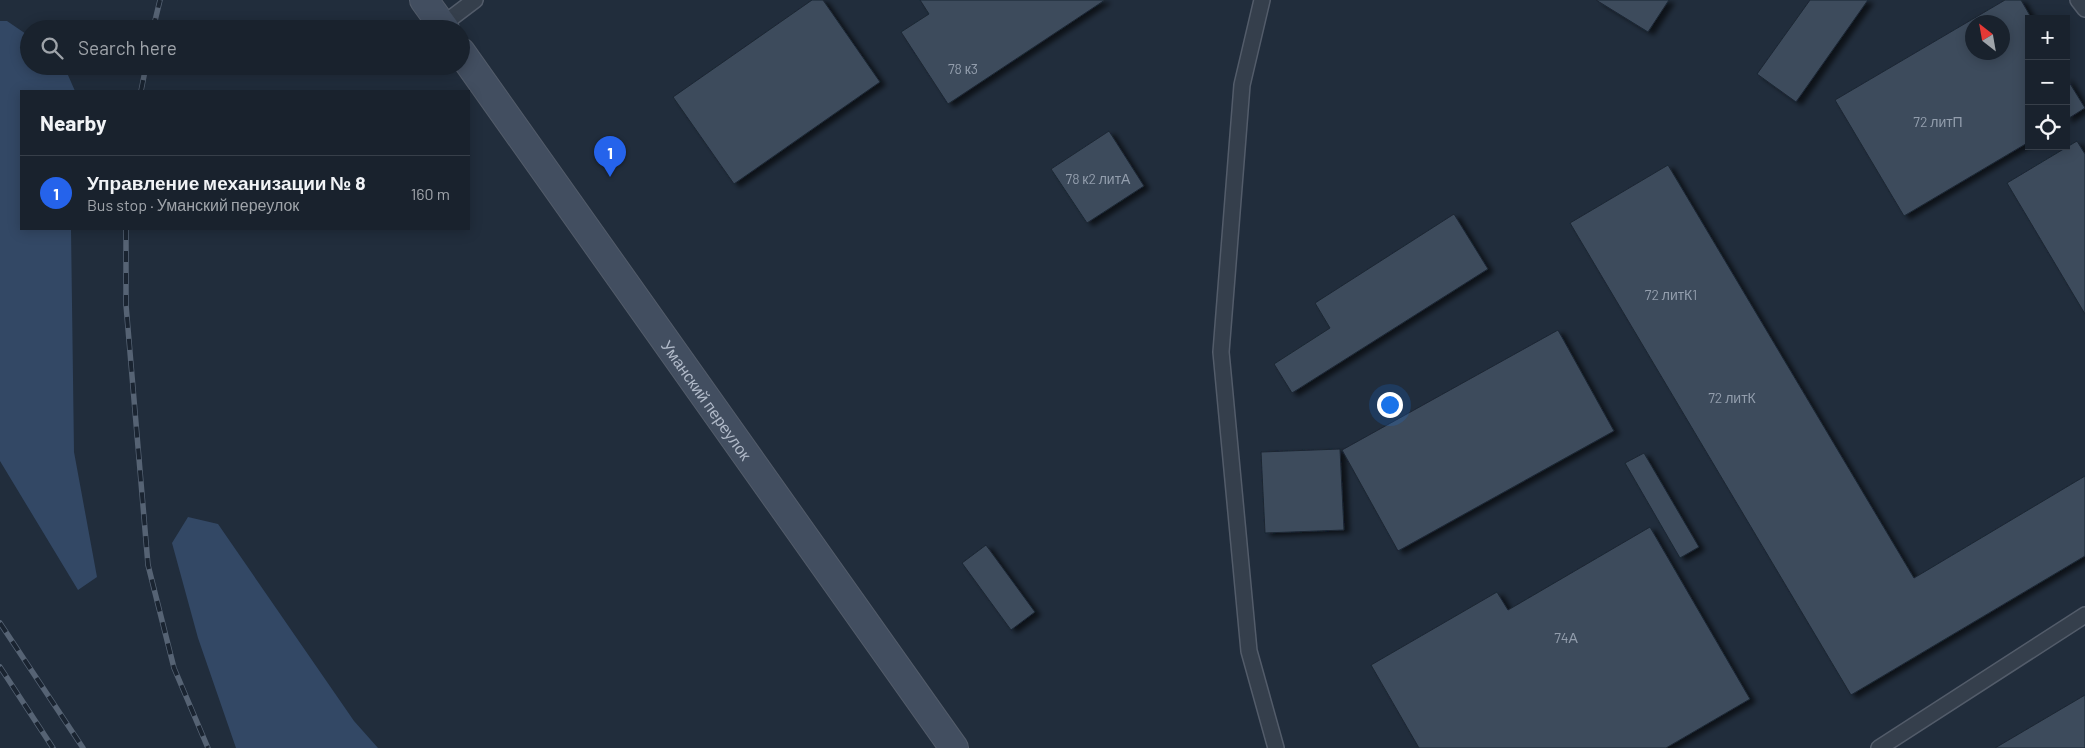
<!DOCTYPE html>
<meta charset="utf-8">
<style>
body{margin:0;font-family:Barlow,sans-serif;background:#222a35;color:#f1f3f6}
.controls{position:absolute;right:15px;top:15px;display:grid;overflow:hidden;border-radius:0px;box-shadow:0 2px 12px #0003}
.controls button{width:45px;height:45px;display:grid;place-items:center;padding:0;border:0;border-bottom:1px solid #373f49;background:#19222d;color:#f1f3f6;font:25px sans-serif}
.compass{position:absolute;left:1965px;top:15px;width:45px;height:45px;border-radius:50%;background:#19222d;box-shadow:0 2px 12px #0003;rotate:329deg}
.you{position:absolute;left:1389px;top:404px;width:18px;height:18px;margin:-12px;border:4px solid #fff;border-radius:50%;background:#1a73e8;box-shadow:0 0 0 8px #1a73e833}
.badge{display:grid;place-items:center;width:32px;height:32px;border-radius:50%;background:#2563eb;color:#fff;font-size:16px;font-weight:700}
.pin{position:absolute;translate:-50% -41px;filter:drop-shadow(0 1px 2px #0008)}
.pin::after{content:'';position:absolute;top:26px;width:18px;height:15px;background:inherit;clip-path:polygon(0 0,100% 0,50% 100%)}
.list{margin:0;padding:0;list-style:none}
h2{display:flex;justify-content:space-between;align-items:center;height:65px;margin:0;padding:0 20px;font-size:21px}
h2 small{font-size:16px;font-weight:400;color:#9fa4aa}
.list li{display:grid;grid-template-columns:32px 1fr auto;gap:15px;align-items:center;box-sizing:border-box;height:75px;padding:0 20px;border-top:1px solid #373f49}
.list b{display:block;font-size:19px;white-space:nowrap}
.list p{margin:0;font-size:16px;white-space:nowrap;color:#9fa4aa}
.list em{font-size:16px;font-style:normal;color:#9fa4aa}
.icon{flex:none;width:28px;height:28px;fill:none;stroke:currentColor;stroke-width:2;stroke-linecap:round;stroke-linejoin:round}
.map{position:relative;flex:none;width:2085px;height:748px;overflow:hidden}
.search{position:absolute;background:#19222d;box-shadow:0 2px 12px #0003;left:20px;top:20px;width:450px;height:55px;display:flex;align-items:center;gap:12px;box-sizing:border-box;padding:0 18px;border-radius:28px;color:#9fa4aa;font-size:19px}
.panel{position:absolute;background:#19222d;box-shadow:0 2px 12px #0003;left:20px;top:90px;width:450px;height:140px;border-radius:0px}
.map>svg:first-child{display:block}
</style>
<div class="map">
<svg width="2085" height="748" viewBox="0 0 2085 748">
<defs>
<filter id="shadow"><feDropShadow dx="5.5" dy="3" stdDeviation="2.5" flood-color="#0009"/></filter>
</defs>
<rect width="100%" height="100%" fill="#212d3c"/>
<!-- water -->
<path fill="#334865" d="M0 21H7L29 36V66H64L75 91H21V229H71L74 452 97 577 78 590 0 461Z
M188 517 218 524 354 721 378 748H236L198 638 172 543Z"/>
<!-- building -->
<path fill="#3c4b5c" stroke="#1c2633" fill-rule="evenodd" filter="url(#shadow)" d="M812 0H823L880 82 734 184 673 97Z
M920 0H1105L948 104 901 32 929 14Z
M1596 0H1669L1648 32Z
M1810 0H1868L1796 102 1757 74Z
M2005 0H2021L2032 19H2029V142L1904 216 1835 100ZM1972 22H2002V52H1972Z
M2066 77 2085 108 2066 120Z
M1109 131 1144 186 1087 223 1051 169Z
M2077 141 2085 154V314L2007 183Z
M1668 165 1914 578 2085 476V556L1851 695 1570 223Z
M1454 214 1488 269 1292 393 1274 364 1330 328 1315 303Z
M1558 330 1614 431 1398 551 1342 450Z
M1340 449 1344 530 1265 533 1261 452Z
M1644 453 1699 547 1680 558 1625 463Z
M1650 527 1750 699 1666 748H1419L1371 665 1497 592 1508 610Z
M986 545 1035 612 1011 630 962 563Z
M2085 695V748H1995Z"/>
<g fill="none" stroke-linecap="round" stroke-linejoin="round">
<defs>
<path id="lane" d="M1262 0 1242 85 1221 352 1249 651 1276 748
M2078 0 2085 9
M442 25 475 0
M1879 748 2085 615"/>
<g id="secondary">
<path d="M424 0 445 29"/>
<path id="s1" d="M461 52 954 748"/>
</g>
</defs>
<!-- lane casing -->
<use href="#lane" stroke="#535c6a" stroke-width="18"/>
<!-- secondary casing -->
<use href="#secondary" stroke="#535c6a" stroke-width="30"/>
<!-- lane -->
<use href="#lane" stroke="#353f4c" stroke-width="15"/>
<!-- secondary -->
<use href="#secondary" stroke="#424e60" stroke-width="28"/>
<defs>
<path id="rail" d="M153 29 160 0
M141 91 146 66
M126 229V305L148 565 174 668 208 748
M0 623 83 748
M0 667 53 748"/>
</defs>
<!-- rail casing -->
<use href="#rail" stroke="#566374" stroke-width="5.5"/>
<!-- rail -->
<use href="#rail" stroke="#1a2431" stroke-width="4" stroke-dasharray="11" stroke-linecap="butt"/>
</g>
<g text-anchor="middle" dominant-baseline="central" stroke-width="4" stroke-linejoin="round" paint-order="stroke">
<!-- number labels -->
<g font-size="14" fill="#939ead">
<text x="963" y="68">78 к3</text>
<text x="1938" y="121">72 литП</text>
<text x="1098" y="178">78 к2 литА</text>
<text x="1671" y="294">72 литК1</text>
<text x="1732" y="397">72 литК</text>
<text x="1566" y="637">74А</text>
</g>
<!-- street labels -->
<g font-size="16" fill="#b0b9c8" stroke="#1a2431">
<text stroke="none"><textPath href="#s1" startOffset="426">Уманский переулок</textPath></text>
</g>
</g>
</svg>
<div class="controls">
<button>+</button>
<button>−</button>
<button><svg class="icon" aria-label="locate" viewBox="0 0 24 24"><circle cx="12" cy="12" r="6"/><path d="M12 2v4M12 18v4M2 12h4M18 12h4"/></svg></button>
</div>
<svg class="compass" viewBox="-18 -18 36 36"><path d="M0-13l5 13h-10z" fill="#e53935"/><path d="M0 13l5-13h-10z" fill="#9fa4aa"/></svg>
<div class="you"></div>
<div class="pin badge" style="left:610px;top:177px">1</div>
<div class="search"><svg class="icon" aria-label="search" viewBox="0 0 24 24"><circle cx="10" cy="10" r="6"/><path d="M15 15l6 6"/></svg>Search here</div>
<section class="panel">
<h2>Nearby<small></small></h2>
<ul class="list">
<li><span class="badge">1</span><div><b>Управление механизации № 8</b><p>Bus stop · Уманский переулок</p></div><em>160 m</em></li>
</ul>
</section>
</div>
